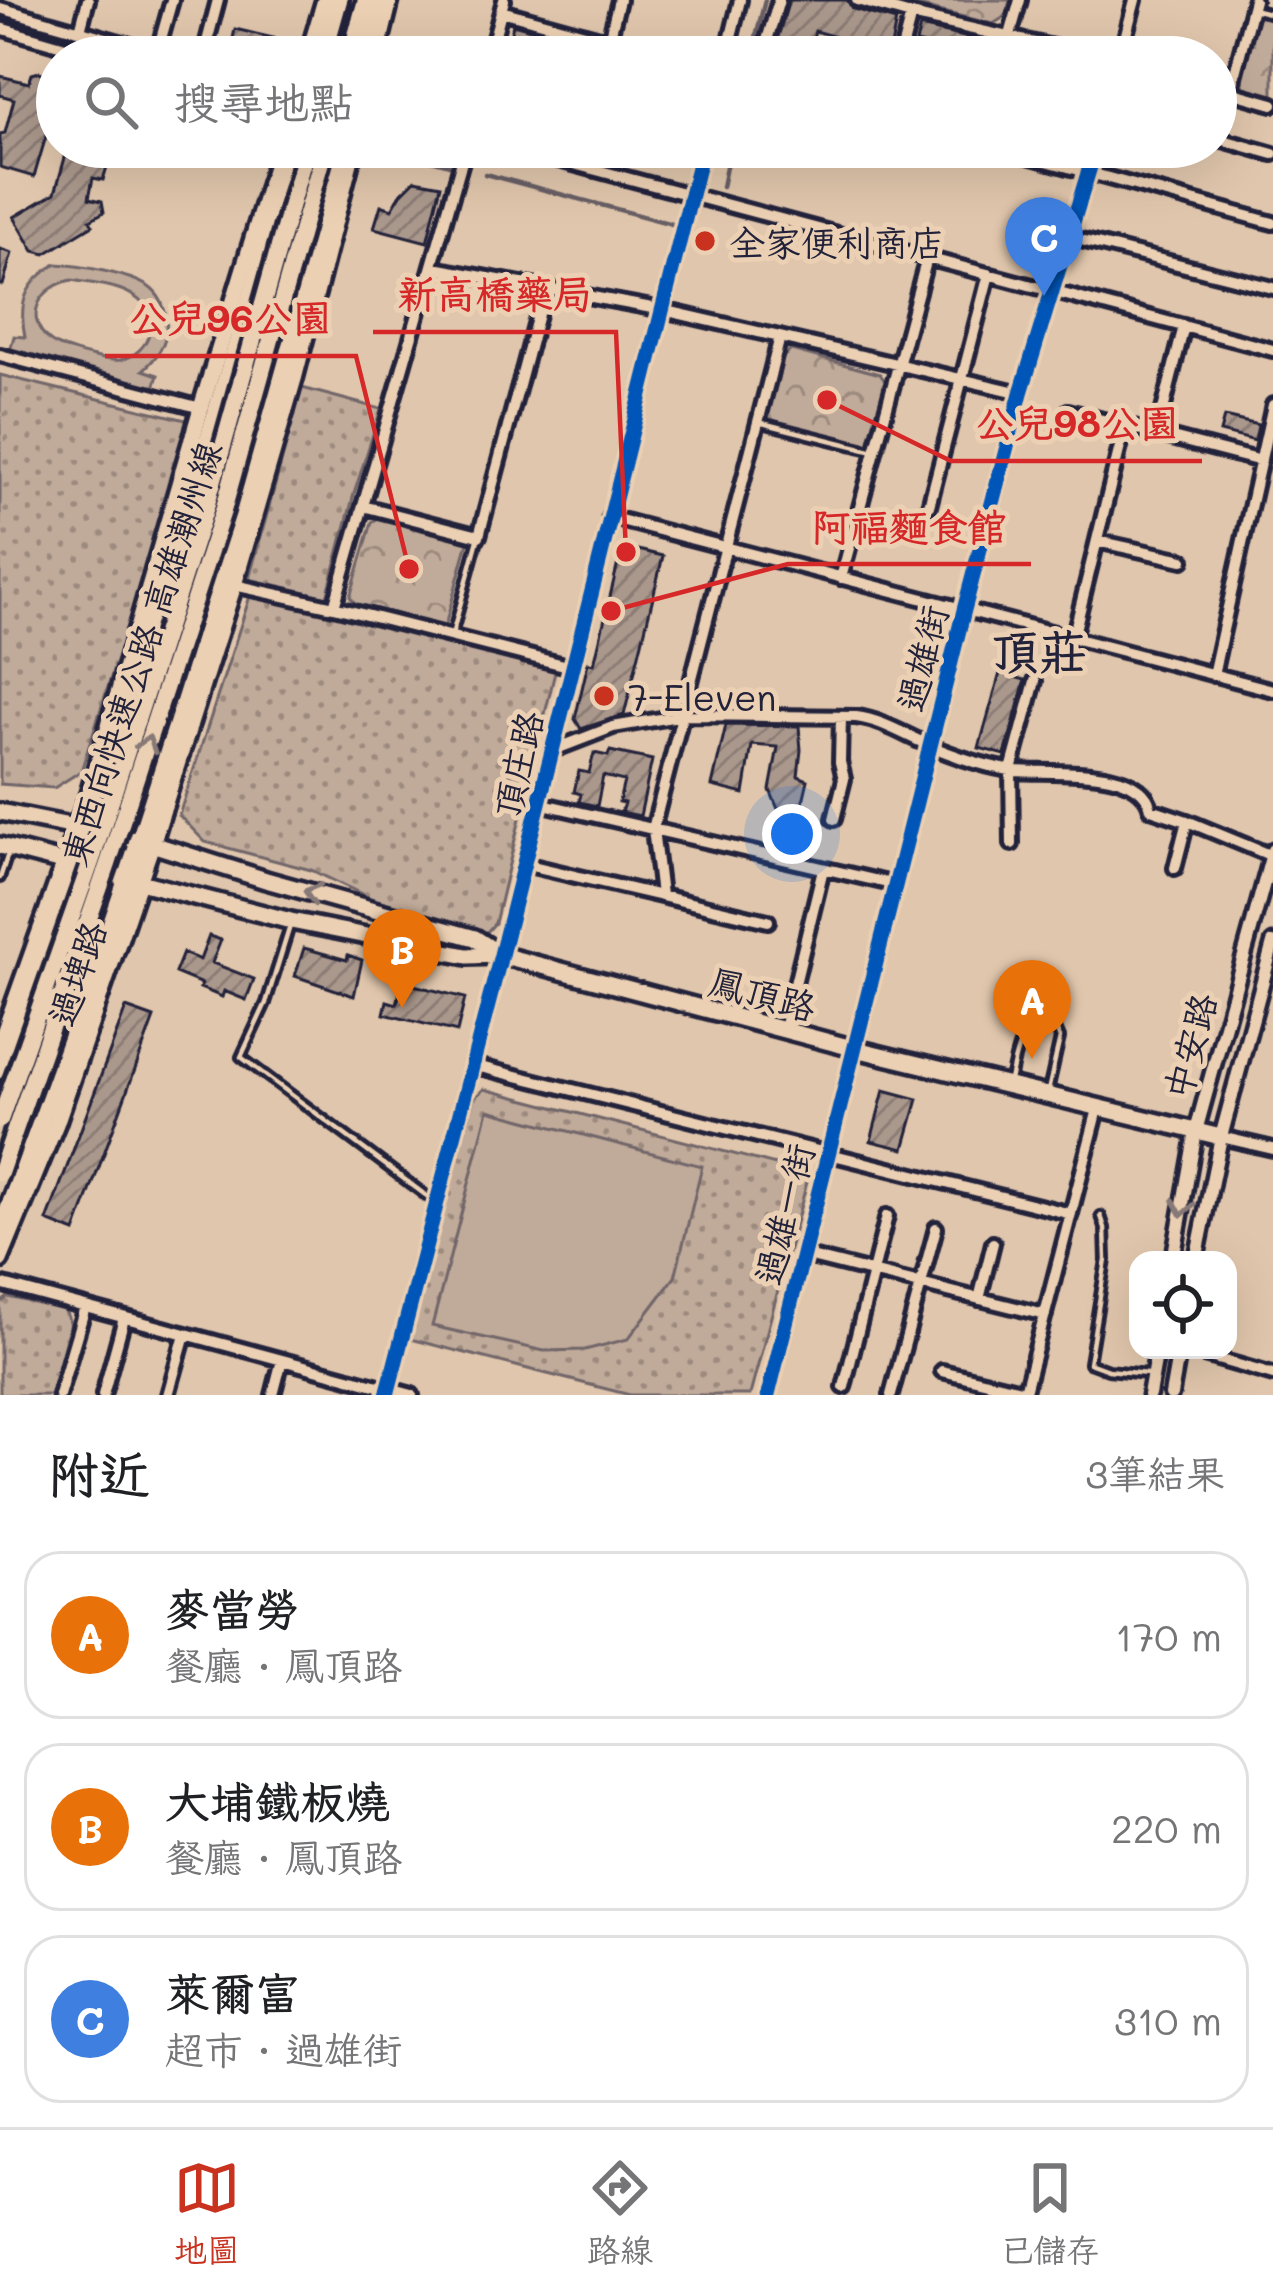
<!DOCTYPE html>
<html lang="zh-TW">
<meta charset="utf-8">
<style>
body{margin:0;font-family:Mali,"LXGW WenKai TC",sans-serif;background:#f6f6f6;color:#202124}
.controls{position:absolute;right:36px;bottom:36px;display:grid;overflow:hidden;border-radius:24px;box-shadow:0 12px 48px #0002}
.controls button{width:108px;height:108px;display:grid;place-items:center;padding:0;border:0;border-bottom:3px solid #e0e0e0;background:#fff;color:#202124;font:60px sans-serif}
.you{position:absolute;left:792px;top:834px;width:42px;height:42px;margin:-30px;border:9px solid #fff;border-radius:50%;background:#1a73e8;box-shadow:0 0 0 18px #1a73e833}
.badge{display:grid;place-items:center;width:78px;height:78px;border-radius:50%;background:#c8321e;color:#fff;font-size:39px;font-weight:700}
.pin{position:absolute;translate:-50% -99px;filter:drop-shadow(0 3px 6px #0008)}
.pin::after{content:'';position:absolute;top:63px;width:42px;height:36px;background:inherit;clip-path:polygon(0 0,100% 0,50% 100%)}
.list{margin:0;padding:0;list-style:none}
h2{display:flex;justify-content:space-between;align-items:center;height:156px;margin:0;padding:0 48px;font-size:51px}
h2 small{font-size:39px;font-weight:400;color:#757577}
.list li{display:grid;grid-template-columns:78px 1fr auto;gap:36px;align-items:center;box-sizing:border-box;height:168px;margin:0 24px 24px;padding:0 24px;border:3px solid #e0e0e0;border-radius:36px}
.list b{display:block;font-size:45px;white-space:nowrap}
.list p{margin:0;font-size:39px;white-space:nowrap;color:#757577}
.list em{font-size:39px;font-style:normal;color:#757577}
.icon{flex:none;width:66px;height:66px;fill:none;stroke:currentColor;stroke-width:2;stroke-linecap:round;stroke-linejoin:round}
.map{position:relative;flex:none;width:1273px;height:1395px;overflow:hidden}
.search{position:absolute;background:#fff;box-shadow:0 12px 48px #0002;left:36px;right:36px;top:36px;height:132px;display:flex;align-items:center;gap:30px;box-sizing:border-box;padding:0 42px;border-radius:66px;color:#757577;font-size:45px}
.sheet{height:732px;background:#fff}
nav{display:flex;justify-content:space-around;align-items:center;box-sizing:border-box;height:168px;border-top:3px solid #e0e0e0;background:#fff;font-size:33px;color:#757577}
nav a{display:grid;justify-items:center;gap:6px}
nav .on{color:#c8321e}
.map>svg:first-child{display:block}
</style>
<div class="map">
<svg width="1273" height="1395" viewBox="0 0 1273 1395">
<defs>
<pattern id="grass-dots" width="8" height="8" patternUnits="userSpaceOnUse" patternTransform="scale(3)"><rect width="8" height="8" fill="#c0aa99"/><path d="M2 2h.1M6 6h.1" fill="none" stroke="#9c8a7e" stroke-width="1.8" stroke-linecap="round"/></pattern>
<pattern id="park-crowns" width="20" height="18" patternUnits="userSpaceOnUse" patternTransform="scale(3)"><rect width="20" height="18" fill="#c0aa99"/><path d="M2 6a3 3 0 1 1 6 0M12 15a3 3 0 1 1 6 0" fill="none" stroke="#9c8a7e"/></pattern>
<pattern id="building-hatch" width="6" height="6" patternUnits="userSpaceOnUse" patternTransform="scale(3)"><rect width="6" height="6" fill="#ab988c"/><path d="M-1 1l2-2M0 6l6-6M5 7l2-2" fill="none" stroke="#8b7c74"/></pattern>
</defs>
<rect width="100%" height="100%" fill="#e0c6ac"/>
<filter id="ink" filterUnits="userSpaceOnUse"><feTurbulence type="fractalNoise" baseFrequency=".00833" numOctaves="2"/><feDisplacementMap in="SourceGraphic" scale="24" xChannelSelector="R" yChannelSelector="G"/><feConvolveMatrix kernelMatrix="1 2 1 2 8 2 1 2 1" color-interpolation-filters="sRGB"/></filter>
<g filter="url(#ink)">
<!-- grass -->
<path fill="url(#grass-dots)" stroke="#71666a" stroke-width="3" d="M0 375 186 420 190 431 81 771 54 788 0 784Z
M302 388 381 409 354 494 327 597 249 579Z
M252 590 547 662 555 672 495 923 486 933 383 904 311 870 205 842 179 815Z
M484 1089 795 1170 807 1182 750 1395H630L410 1339 474 1098Z
M8 1297 65 1310 70 1323 51 1395H0V1303Z"/>
<!-- park -->
<path fill="url(#park-crowns)" stroke="#71666a" stroke-width="3" d="M893 0H1010L1006 16 993 24Z
M1258 15 1273 18V98L1247 91 1243 87 1242 77Z
M791 350 880 374 887 384 872 443 866 444 771 421 767 416 783 357Z
M379 517 468 542 445 626 356 604 350 597 372 522Z"/>
<!-- garden -->
<path fill="#c0aa99" stroke="#71666a" stroke-width="3" fill-rule="evenodd" d="M56 264C79 265 129 274 149 287 160 295 165 307 166 320 169 341 158 357 143 370L158 375 154 388 10 351 14 336 25 337C18 303 25 283 56 264ZM72 280C92 284 118 285 135 297 162 315 151 354 120 360 107 362 58 349 49 340 22 316 41 286 72 280Z
M488 1110 702 1166 675 1277 628 1339 585 1350 544 1351 432 1326Z"/>
<g fill="none" stroke-linecap="round" stroke-linejoin="round">
<!-- stream -->
<path stroke="#685f65" stroke-width="4.5" d="M751 57 765 0
M385 147 453 166
M485 174 672 224
M722 187 730 147"/>
</g>
<!-- building -->
<path fill="url(#building-hatch)" stroke="#22223b" stroke-width="3" d="M789 0H847L853 9 896 21 889 57H831L836 37 815 31 808 57H772Z
M513 24 610 51 609 57H574L550 51 548 57H505Z
M920 27 1000 45 997 57H928L930 46 916 43Z
M235 29 290 42 287 57H229Z
M39 72 57 77V118L52 116 34 177 0 167V134L5 133 14 99 0 95V76L29 83 32 74Z
M68 147H113L103 180 93 178 89 198 102 201 104 212 90 220 93 225 45 254 34 251 14 217 55 193Z
M415 180 441 185 427 242 374 228 381 205 392 209 401 194Z
M0 249 12 253 3 285H0Z
M1224 417 1258 425 1255 441 1220 432Z
M622 546 663 556 624 715 581 729 575 719 588 663 594 664Z
M1000 673 1025 680 1005 755 979 748Z
M726 725 799 726 801 750 798 776 808 780 800 814 778 809 770 790 778 747 752 745 744 794 712 786Z
M610 751 652 760 640 816 621 812 624 803 619 802 624 781 603 776 597 806 579 802 581 794 574 792 579 771 589 773 594 753 608 756Z
M209 936 221 940 212 963 254 979 246 1000 224 991 222 997 200 988 202 984 175 973 183 953 200 960Z
M304 948 347 960 348 955 362 960 354 996 295 976Z
M402 982 465 998 457 1032 384 1014 387 1001 397 1004Z
M126 1008 154 1018 75 1232 47 1221Z
M884 1090 918 1099 904 1149 871 1141Z"/>
<g fill="none" stroke-linecap="round" stroke-linejoin="round">
<defs>
<path id="service" d="M1252 9 1273 14
M758 422 874 451
M452 635 479 536
M0 878 8 854
M290 926 266 1003 241 1057 432 1200
M1009 1084C1016 1058 1018 1016 1054 1024L1060 1038 1048 1091
M1101 1216 1105 1228 1106 1260 1089 1363 1108 1370 1147 1374"/>
<path id="minor" d="M857 0 911 15
M0 8 173 57
M501 11 669 57
M0 28 100 57
M80 30 88 0
M1010 35 1020 0
M609 40 619 0
M157 53 172 0
M203 57 218 0
M489 57 504 0
M726 57 740 0
M762 57 779 0
M900 57 911 15 1097 57
M1120 57 1135 0
M1216 88 1273 104
M1230 92 1254 0
M1216 138 1273 154
M466 147 334 607 572 667
M510 147 1273 350
M995 147 1273 223
M1069 237 1273 288
M434 268 663 310 1021 393
M0 355 201 408
M1068 411 1261 461
M1157 434 1184 326
M363 506 479 536 545 288
M929 506 989 274
M609 517 1273 690
M1097 541 1183 560
M841 578 927 258
M234 585 334 607
M1073 638 1125 426
M1213 675 1273 405
M551 751 613 727 684 715 856 717C881 720 903 734 926 744 954 756 986 767 1016 771 1051 774 1142 764 1151 809L1187 821
M539 803 896 885
M834 819 844 779 840 762 841 717
M1012 844 1011 770 1035 681
M524 864 768 921
M1175 868 1187 821 1272 856
M661 895 653 829 780 337
M784 1029 823 869
M472 1065 1071 1214
M1221 1137 1273 1149
M803 1255 1045 1315
M0 1284 412 1395
M979 1299 993 1243
M1186 1350 1273 1375
M942 1371 1025 1391
M844 1387 887 1216
M59 1395 85 1307
M103 1395 124 1318
M168 1395 185 1334
M273 1395 282 1360
M387 1395 501 955 703 147
M768 1395 964 610 1021 393 1096 147
M891 1395 936 1228
M1024 1395 1098 1109"/>
<path id="tertiary" d="M1173 1260 1196 1131 1273 850
M1196 1260 1221 1137 1273 943
M1149 1395 1157 1350
M1171 1395 1179 1350"/>
<path id="secondary" d="M308 57 325 0
M376 57 390 0
M0 812 85 829
M109 834 152 844 266 880 475 938 501 955
M0 846 291 921 467 956 501 955 856 1049 1221 1137
M0 1044 89 794 201 408 281 147
M0 1260 56 1124 152 844 234 585 294 379 354 147"/>
<path id="trunk" d="M323 57 339 0
M350 57 366 0
M363 57 377 0
M0 1070 67 888 121 727 296 147
M0 1230C83 1015 156 797 223 576 266 434 307 292 342 147"/>
</defs>
<!-- service casing -->
<use href="#service" stroke="#22223b" stroke-width="14"/>
<!-- minor casing -->
<use href="#minor" stroke="#22223b" stroke-width="20"/>
<!-- tertiary casing -->
<use href="#tertiary" stroke="#22223b" stroke-width="21"/>
<!-- secondary casing -->
<use href="#secondary" stroke="#22223b" stroke-width="24"/>
<!-- trunk casing -->
<use href="#trunk" stroke="#22223b" stroke-width="26"/>
<!-- service -->
<use href="#service" stroke="#ecd0b3" stroke-width="4.5"/>
<!-- minor -->
<use href="#minor" stroke="#ecd0b3" stroke-width="10"/>
<!-- tertiary -->
<use href="#tertiary" stroke="#ecd0b3" stroke-width="12"/>
<!-- secondary -->
<use href="#secondary" stroke="#ecd0b3" stroke-width="15"/>
<!-- trunk -->
<use href="#trunk" stroke="#ecd0b3" stroke-width="16"/>
<defs>
<path id="trunk-bridge" d="M0 1120 92 859 206 507 307 147
M0 1173 108 864 223 511 325 147"/>
</defs>
<!-- trunk-bridge casing -->
<use href="#trunk-bridge" stroke="#22223b" stroke-width="26" stroke-linecap="butt"/>
<!-- trunk-bridge -->
<use href="#trunk-bridge" stroke="#ecd0b3" stroke-width="16"/>
<defs>
<path id="cycleway" d="M387 1395 501 955 703 147
M768 1395 964 610 1021 393 1096 147"/>
</defs>
<!-- cycleway casing -->
<use href="#cycleway" stroke="#ecd0b3" stroke-width="22"/>
<!-- cycleway -->
<use href="#cycleway" stroke="#0057b8" stroke-width="15"/>
</g>
<!-- one-way arrows -->
<defs><path id="oneway-chevron" d="M-2-3.5L2.5 0L-2 3.5" fill="none" stroke-width="1.6" stroke-linecap="round" stroke-linejoin="round" transform="scale(3)"/></defs>
<g stroke="#877977">
<use href="#oneway-chevron" transform="translate(147 744) rotate(-72)"/>
<use href="#oneway-chevron" transform="translate(312 893) rotate(-164)"/>
<use href="#oneway-chevron" transform="translate(1183 1208) rotate(100)"/>
</g>
</g>
<!-- markers -->
<g fill="#c8321e" stroke="#ecd0b3" stroke-width="4.5">
<circle cx="705" cy="241" r="12"/>
<circle cx="604" cy="696" r="12"/>
</g>
<g text-anchor="middle" dominant-baseline="central" stroke-width="10" stroke-linejoin="round" paint-order="stroke">
<!-- poi labels -->
<g font-size="36" fill="#22223b" stroke="#ecd0b3" text-anchor="start">
<text x="729" y="241">全家便利商店</text>
<text x="628" y="696">7-Eleven</text>
</g>
<!-- street labels -->
<g font-size="36" fill="#22223b" stroke="#ecd0b3">
<text transform="translate(140 653) rotate(-72)">東西向快速公路 高雄潮州線</text>
<text transform="translate(921 658) rotate(-76)">過雄街</text>
<text transform="translate(517 764) rotate(-77)">頂庄路</text>
<text transform="translate(76 973) rotate(-71)">過埤路</text>
<text transform="translate(763 993) rotate(15)">鳳頂路</text>
<text transform="translate(1189 1046) rotate(-75)">中安路</text>
<text transform="translate(783 1214) rotate(-76)">過雄一街</text>
</g>
<!-- district labels -->
<g font-size="48" font-weight="bold" fill="#22223b" stroke="#ecd0b3">
<text x="1039" y="650">頂莊</text>
</g>
</g>
<!-- callouts -->
<path fill="none" stroke="#d62828" stroke-width="4.5" d="M626 552L616 332H373M409 569L356 356H105M827 400L951 461H1202M611 611L788 564H1031"/>
<g fill="#d62828" stroke="#ecd0b3" stroke-width="4.5">
<circle cx="626" cy="552" r="12"/>
<circle cx="409" cy="569" r="12"/>
<circle cx="827" cy="400" r="12"/>
<circle cx="611" cy="611" r="12"/>
</g>
<g font-size="39" text-anchor="middle" font-weight="bold" fill="#d62828" stroke="#ecd0b3" stroke-width="10" stroke-linejoin="round" paint-order="stroke">
<text x="495" y="308">新高橋藥局</text>
<text x="230" y="332">公兒96公園</text>
<text x="1077" y="437">公兒98公園</text>
<text x="909" y="541">阿福麵食館</text>
</g>
</svg>
<div class="controls">
<button><svg class="icon" aria-label="locate" viewBox="0 0 24 24"><circle cx="12" cy="12" r="6"/><path d="M12 2v4M12 18v4M2 12h4M18 12h4"/></svg></button>
</div>
<div class="you"></div>
<div class="pin badge" style="left:1032px;top:1059px;background:#e8710a">A</div>
<div class="pin badge" style="left:402px;top:1008px;background:#e8710a">B</div>
<div class="pin badge" style="left:1044px;top:296px;background:#3f7fe0">C</div>
<div class="search"><svg class="icon" aria-label="search" viewBox="0 0 24 24"><circle cx="10" cy="10" r="6"/><path d="M15 15l6 6"/></svg>搜尋地點</div>
</div>
<section class="sheet">
<h2>附近<small>3筆結果</small></h2>
<ul class="list">
<li><span class="badge" style="background:#e8710a">A</span><div><b>麥當勞</b><p>餐廳 · 鳳頂路</p></div><em>170 m</em></li>
<li><span class="badge" style="background:#e8710a">B</span><div><b>大埔鐵板燒</b><p>餐廳 · 鳳頂路</p></div><em>220 m</em></li>
<li><span class="badge" style="background:#3f7fe0">C</span><div><b>萊爾富</b><p>超市 · 過雄街</p></div><em>310 m</em></li>
</ul>
</section>
<nav>
<a class="on"><svg class="icon" aria-label="map" viewBox="0 0 24 24"><path d="M3 6l6-2 6 2 6-2v14l-6 2-6-2-6 2zM9 4v14M15 6v14"/></svg>地圖</a>
<a><svg class="icon" aria-label="directions" viewBox="0 0 24 24"><path d="M12 3l9 9-9 9-9-9zM9 14v-3h6M13 9l2 2-2 2"/></svg>路線</a>
<a><svg class="icon" aria-label="saved" viewBox="0 0 24 24"><path d="M7 4h10v16l-5-4-5 4z"/></svg>已儲存</a>
</nav>
